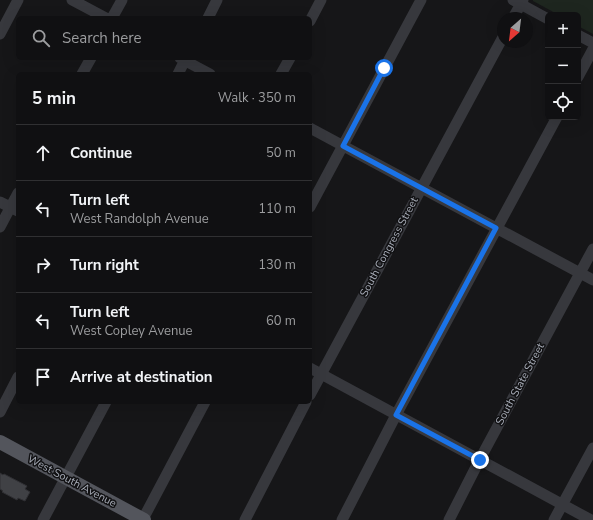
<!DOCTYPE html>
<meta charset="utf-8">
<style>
body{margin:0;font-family:"Nunito Sans",sans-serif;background:#1e1e20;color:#f1f3f6}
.controls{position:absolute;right:12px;top:12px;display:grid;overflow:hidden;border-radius:6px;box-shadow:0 4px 16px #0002}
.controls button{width:36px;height:36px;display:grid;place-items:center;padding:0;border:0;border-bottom:1px solid #303032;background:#101012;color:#f1f3f6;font:20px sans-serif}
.compass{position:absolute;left:497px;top:12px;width:36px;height:36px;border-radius:50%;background:#101012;box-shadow:0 4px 16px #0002;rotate:208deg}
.stop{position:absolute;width:12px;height:12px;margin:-9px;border:3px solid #1a73e8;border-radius:50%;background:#fff}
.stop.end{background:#1a73e8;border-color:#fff;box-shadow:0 1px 4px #0008}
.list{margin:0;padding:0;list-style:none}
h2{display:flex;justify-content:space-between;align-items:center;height:52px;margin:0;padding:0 16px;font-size:17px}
h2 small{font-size:13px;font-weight:400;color:#9c9d9f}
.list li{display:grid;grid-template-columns:26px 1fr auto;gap:12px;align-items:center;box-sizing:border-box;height:56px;padding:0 16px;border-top:1px solid #303032}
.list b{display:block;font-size:15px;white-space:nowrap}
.list p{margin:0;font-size:13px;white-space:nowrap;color:#9c9d9f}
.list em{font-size:13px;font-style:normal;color:#9c9d9f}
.icon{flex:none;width:22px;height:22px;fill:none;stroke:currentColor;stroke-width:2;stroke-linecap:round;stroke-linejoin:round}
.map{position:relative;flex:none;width:593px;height:520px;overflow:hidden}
.search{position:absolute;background:#101012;box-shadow:0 4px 16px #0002;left:16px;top:16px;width:296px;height:44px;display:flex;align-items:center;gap:10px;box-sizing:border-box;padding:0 14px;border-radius:6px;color:#9c9d9f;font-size:15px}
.panel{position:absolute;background:#101012;box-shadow:0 4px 16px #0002;left:16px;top:72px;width:296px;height:332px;border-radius:6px}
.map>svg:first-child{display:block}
</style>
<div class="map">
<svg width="593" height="520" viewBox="0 0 593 520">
<rect width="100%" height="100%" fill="#161618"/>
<!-- green -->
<path fill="#1e261f" d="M533 0H593V34L578 26V15H559L533 1Z"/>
<!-- building -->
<path fill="#404145" stroke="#303034" d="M0 473 3 475 4 474 27 486 25 489 30 492 25 501 18 498 17 500 2 492 3 491 0 489Z"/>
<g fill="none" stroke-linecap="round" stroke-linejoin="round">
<!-- minor -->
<path stroke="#37383d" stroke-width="11" d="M72 0 106 18
M513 0 548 19
M112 18 122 0
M208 18 217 0
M513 18 523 0
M310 21 321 0
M0 34 18 0
M578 35 593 43
M180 58 210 74
M82 74 91 58
M178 74 186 58
M281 74 290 58
M578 77 593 49
M310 128 593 280
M0 202 18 211
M310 207 421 0
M0 227 18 193
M310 368 591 520
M310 395 503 37
M0 412 18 377
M143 519 205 402
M43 520 106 402
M245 520 306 402
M342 520 396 415 557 117
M449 520 480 459 593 249
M554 520 593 448"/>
<!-- major -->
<path stroke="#53555c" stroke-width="14" d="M0 442 144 520"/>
</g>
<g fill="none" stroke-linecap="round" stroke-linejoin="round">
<!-- route -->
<path stroke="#1a73e8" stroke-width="5" d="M384 68 343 146 496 228 396 415 480 460"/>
</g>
<g text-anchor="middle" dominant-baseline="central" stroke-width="3" stroke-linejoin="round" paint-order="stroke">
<!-- street labels -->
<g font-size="11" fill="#a8adb8" stroke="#111113">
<text transform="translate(389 247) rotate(-62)">South Congress Street</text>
<text transform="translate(520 384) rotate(-62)">South State Street</text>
<text transform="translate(72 481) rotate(28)">West South Avenue</text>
</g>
</g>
</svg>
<div class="controls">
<button>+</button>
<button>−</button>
<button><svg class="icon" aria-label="locate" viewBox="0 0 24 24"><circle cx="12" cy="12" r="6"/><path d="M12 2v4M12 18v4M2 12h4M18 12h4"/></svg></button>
</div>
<svg class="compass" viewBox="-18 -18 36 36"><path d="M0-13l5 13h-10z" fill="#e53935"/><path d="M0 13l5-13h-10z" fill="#9c9d9f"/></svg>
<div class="stop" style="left:384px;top:68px"></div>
<div class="stop end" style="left:480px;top:460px"></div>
<div class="search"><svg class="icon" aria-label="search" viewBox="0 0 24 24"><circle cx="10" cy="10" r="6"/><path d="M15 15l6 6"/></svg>Search here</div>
<section class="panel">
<h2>5 min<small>Walk · 350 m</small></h2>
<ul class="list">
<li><svg class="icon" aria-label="ahead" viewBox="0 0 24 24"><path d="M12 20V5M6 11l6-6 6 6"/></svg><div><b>Continue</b></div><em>50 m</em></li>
<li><svg class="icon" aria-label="left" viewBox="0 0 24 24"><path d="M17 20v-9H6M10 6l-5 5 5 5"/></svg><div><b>Turn left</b><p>West Randolph Avenue</p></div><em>110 m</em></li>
<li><svg class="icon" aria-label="right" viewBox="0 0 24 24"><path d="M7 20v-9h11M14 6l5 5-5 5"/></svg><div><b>Turn right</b></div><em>130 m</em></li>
<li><svg class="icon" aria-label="left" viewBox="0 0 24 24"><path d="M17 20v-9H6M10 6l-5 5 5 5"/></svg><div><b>Turn left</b><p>West Copley Avenue</p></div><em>60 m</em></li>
<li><svg class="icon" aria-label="arrive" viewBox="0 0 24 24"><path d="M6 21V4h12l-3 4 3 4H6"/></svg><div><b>Arrive at destination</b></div></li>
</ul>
</section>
</div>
